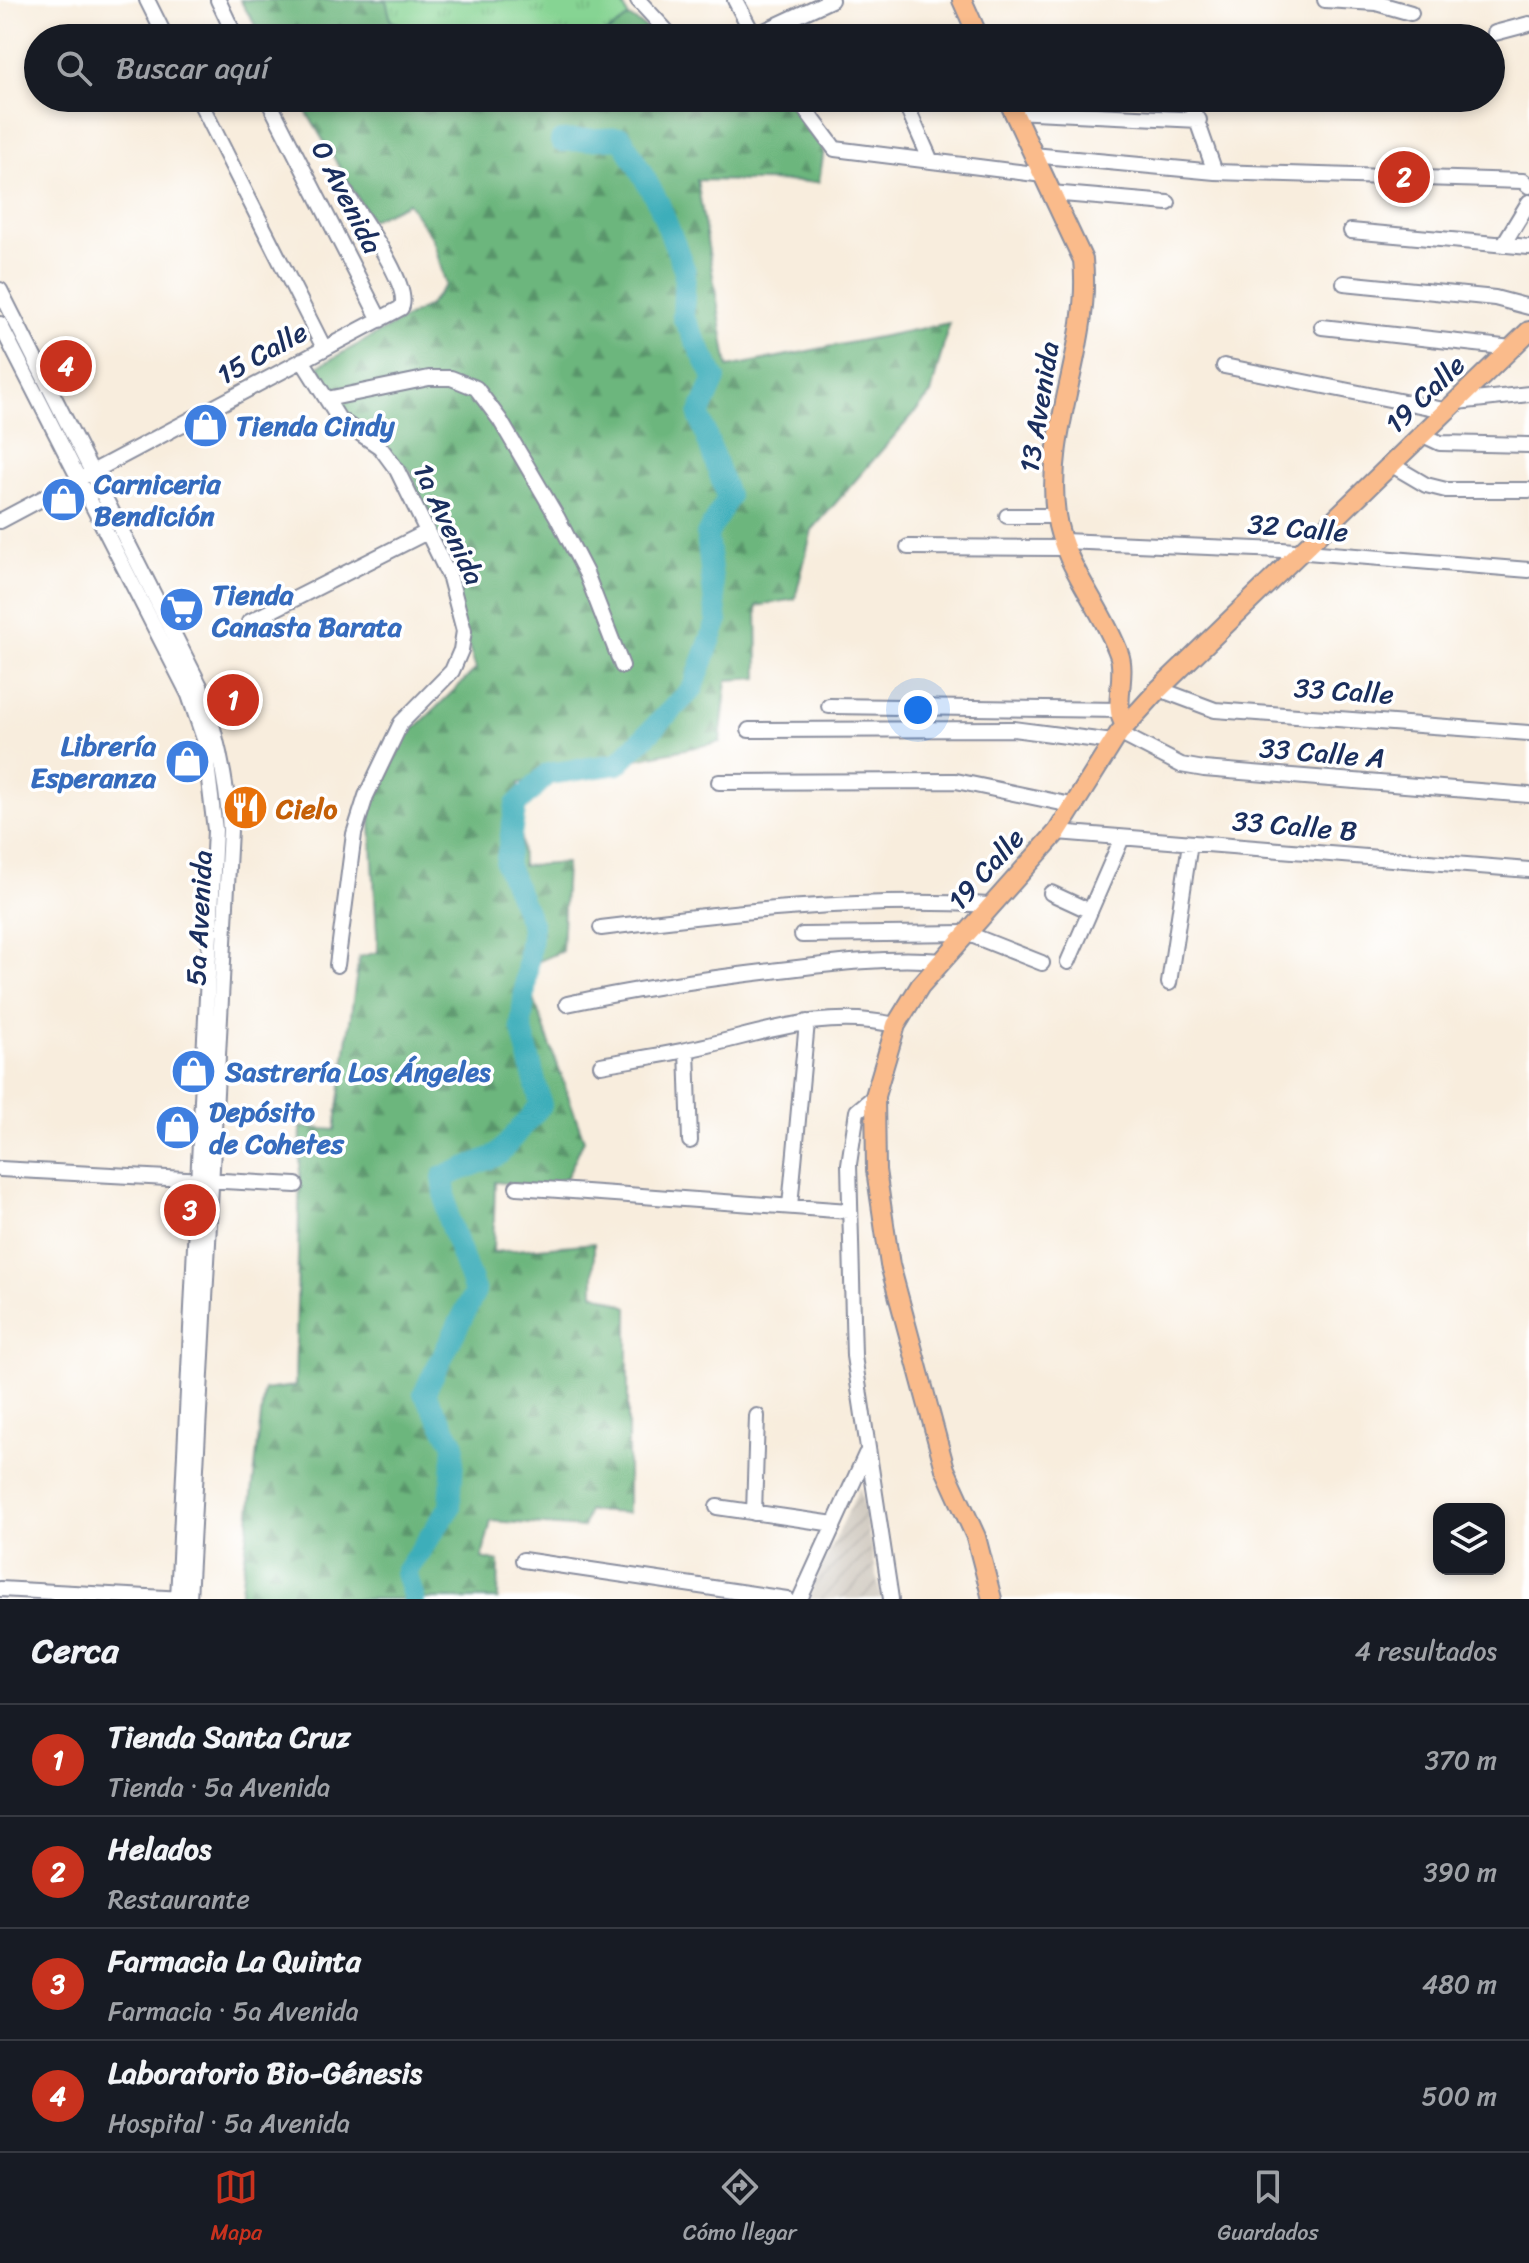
<!DOCTYPE html>
<html lang="es">
<meta charset="utf-8">
<style>
body{margin:0;font-family:Sriracha,sans-serif;background:#242831;color:#f1f3f6}
.controls{position:absolute;right:24px;bottom:24px;display:grid;overflow:hidden;border-radius:16px;box-shadow:0 4px 12px #0003}
.controls button{width:72px;height:72px;display:grid;place-items:center;padding:0;border:0;border-bottom:2px solid #363941;background:#171b24;color:#f1f3f6;font:40px sans-serif}
.you{position:absolute;left:918px;top:710px;width:28px;height:28px;margin:-20px;border:6px solid #fff;border-radius:50%;background:#1a73e8;box-shadow:0 0 0 12px #1a73e833}
.badge{display:grid;place-items:center;width:52px;height:52px;border-radius:50%;background:#c8321e;color:#fff;font-size:26px;font-weight:700}
.pin{position:absolute;translate:-50% -50%;border:4px solid #fff;box-shadow:0 2px 8px #0006}
.list{margin:0;padding:0;list-style:none}
h2{display:flex;justify-content:space-between;align-items:center;height:104px;margin:0;padding:0 32px;font-size:34px}
h2 small{font-size:26px;font-weight:400;color:#9ea1a6}
.list li{display:grid;grid-template-columns:52px 1fr auto;gap:24px;align-items:center;box-sizing:border-box;height:112px;padding:0 32px;border-top:2px solid #363941}
.list b{display:block;font-size:30px;white-space:nowrap}
.list p{margin:0;font-size:26px;white-space:nowrap;color:#9ea1a6}
.list em{font-size:26px;font-style:normal;color:#9ea1a6}
.icon{flex:none;width:44px;height:44px;fill:none;stroke:currentColor;stroke-width:2;stroke-linecap:round;stroke-linejoin:round}
.map{position:relative;flex:none;width:1529px;height:1599px;overflow:hidden}
.search{position:absolute;background:#171b24;box-shadow:0 4px 12px #0003;left:24px;right:24px;top:24px;height:88px;display:flex;align-items:center;gap:20px;box-sizing:border-box;padding:0 28px;border-radius:44px;color:#9ea1a6;font-size:30px}
.sheet{height:552px;background:#171b24}
nav{display:flex;justify-content:space-around;align-items:center;box-sizing:border-box;height:112px;border-top:2px solid #363941;background:#171b24;font-size:22px;color:#9ea1a6}
nav a{display:grid;justify-items:center;gap:4px}
nav .on{color:#c8321e}
.map>svg:first-child{display:block}
</style>
<div class="map">
<svg width="1529" height="1599" viewBox="0 0 1529 1599">
<defs>
<pattern id="industrial-furrows" width="10" height="10" patternUnits="userSpaceOnUse" patternTransform="scale(2)"><rect width="10" height="10" fill="#cac3b8"/><path d="M-1 1l2-2M0 10L10 0M9 11l2-2" fill="none" stroke="#ada8a1"/></pattern>
<pattern id="grass-tufts" width="24" height="20" patternUnits="userSpaceOnUse" patternTransform="scale(2)"><rect width="24" height="20" fill="#86d493"/><path d="M3 7l-1-3M5 7V3M7 7l1-3M15 17l-1-3M17 17v-4M19 17l1-3" fill="none" stroke="#73b681"/></pattern>
<pattern id="forest-firs" width="22" height="20" patternUnits="userSpaceOnUse" patternTransform="scale(2)"><rect width="22" height="20" fill="#6cb67d"/><path d="M5 1l3.5 6h-7zM16 11l3.5 6h-7z" fill="#58946a"/></pattern>
</defs>
<rect width="100%" height="100%" fill="#fff"/>
<filter id="ink" filterUnits="userSpaceOnUse"><feTurbulence type="fractalNoise" baseFrequency=".0125" numOctaves="2"/><feDisplacementMap in="SourceGraphic" scale="16" xChannelSelector="R" yChannelSelector="G"/><feConvolveMatrix kernelMatrix="1 2 1 2 8 2 1 2 1" color-interpolation-filters="sRGB"/></filter>
<filter id="wash" filterUnits="userSpaceOnUse"><feTurbulence type="fractalNoise" baseFrequency=".006" numOctaves="4" result="noise"/><feDisplacementMap in="SourceGraphic" scale="32" xChannelSelector="R" yChannelSelector="G"/><feGaussianBlur stdDeviation="1.8" result="paint"/><feColorMatrix in="noise" values="0 0 0 0 0 0 0 0 0 0 0 0 0 0 0 0 0 1.4 0 .05"/><feComposite in="paint" operator="in"/></filter>
<g filter="url(#wash)">
<rect width="100%" height="100%" fill="#f8eddd"/>
<!-- industrial -->
<path fill="url(#industrial-furrows)" d="M860 1487 881 1599H809L815 1582Z"/>
<!-- grass -->
<path fill="url(#grass-tufts)" stroke="#508278" stroke-width="2" d="M386 0H620L629 17 600 38H434L390 21Z"/>
<!-- forest -->
<path fill="url(#forest-firs)" stroke="#44726e" stroke-width="2" d="M240 0H386L391 21 434 38H263Z
M629 17 662 38H600Z
M298 98H785L824 150 819 182 697 180 728 367 949 323 931 394 812 530 795 599 757 606 758 678 727 680 720 742 519 783 522 866 566 863 562 951 523 968 584 1140 561 1189 495 1182 493 1252 594 1243V1293L628 1307V1513L588 1511 583 1528 491 1521 482 1558 499 1562 498 1599H240L264 1390 295 1386 301 1127 335 1130 359 957 378 952 370 807 406 737 476 669 411 471 342 413 313 369 428 306 446 285 433 239 408 203 371 220Z"/>
<g fill="none" stroke-linecap="round" stroke-linejoin="round">
<!-- river -->
<path stroke="#3eaeba" stroke-width="22" d="M414 1599 406 1572 450 1507 454 1444 424 1393 475 1292 448 1218 443 1177 498 1155 541 1105 521 1026 532 926 506 864 516 805 548 774 618 764 693 688 717 622 707 535 728 498 699 415 715 379 683 317 685 271 659 204 622 138 561 141"/>
</g>
</g>
<g filter="url(#ink)">
<g fill="none" stroke-linecap="round" stroke-linejoin="round">
<defs>
<path id="minor" d="M147 0 166 38
M218 0 236 38
M638 0 673 38
M735 0 755 38
M1325 0 1376 3 1411 13
M1495 33 1529 24
M749 38 831 0
M198 98 324 348
M267 98 380 320
M797 98 835 149 1043 175
M903 98 930 159
M1189 98 1215 172
M1013 111 1199 120
M1033 155 1215 172 1523 181 1529 186
M1051 193 1168 203
M1351 231 1529 247
M1503 245 1529 202
M1344 283 1495 298 1529 307
M0 290 201 688C217 736 227 780 230 830L189 1599
M0 324 189 695 204 739 215 830 178 1599
M1322 327 1512 348
M302 360 339 419 380 447 397 470 450 578 464 631 461 650 452 671 401 723 366 796 354 834 337 965
M1224 366 1449 411
M327 399 429 378H451L476 388 500 420 557 517 586 573 622 666
M1457 402 1529 394
M1423 435 1440 443 1529 445
M1392 465 1426 485 1446 490H1529
M1007 516H1056
M0 521 401 308C414 287 353 206 340 184
M1063 541 1282 550 1529 570
M908 547 1066 548
M249 622 427 532
M1159 689 1215 710 1529 733
M829 706 1121 710
M749 730 1013 729 1113 742
M1119 733 1181 765 1204 769 1529 795
M719 782 956 781 1076 806
M1057 832 1529 870
M1051 893 1090 911
M601 928C731 912 859 897 989 905
M802 935 966 933 1042 963
M1068 962 1122 838
M1169 983 1190 843
M567 1004C635 989 703 979 772 971 828 964 887 956 943 961
M687 1050 690 1141
M601 1065C629 1060 658 1056 686 1050 760 1035 819 1008 896 1025
M875 1096 857 1111 849 1164 854 1356 891 1599
M0 1169 296 1185
M517 1187 849 1211
M790 1206 807 1022
M717 1507 834 1524
M754 1513 757 1416
M523 1560 787 1599
M0 1589 184 1599
M800 1599 866 1454"/>
<path id="major" d="M962 0 979 38
M1007 98 1083 260C1092 345 1044 429 1056 515 1063 565 1102 606 1119 654 1127 675 1112 707 1125 725
M992 1599 976 1537 945 1469 890 1265 876 1170 875 1096 896 1025 920 986 1057 832 1119 733 1159 689 1529 331"/>
</defs>
<!-- minor casing -->
<use href="#minor" stroke="#8a8e9e" stroke-width="18"/>
<!-- major casing -->
<use href="#major" stroke="#8a8e9e" stroke-width="22"/>
<!-- minor -->
<use href="#minor" stroke="#fff" stroke-width="14"/>
<!-- major -->
<use href="#major" stroke="#fabb8b" stroke-width="18"/>
</g>
</g>
<!-- icons -->
<defs>
<symbol id="shop-disc" viewBox="-11 -11 22 22"><circle r="9.5" fill="#3f7fe0" stroke="#fff"/><path d="M-5-2.5h2.3a2.7 3.5 0 0 1 5.4 0H5L5.5 6h-11ZM-1.5-2.5h3a1.5 2.3 0 0 0-3 0Z" fill="#fff"/></symbol>
<symbol id="supermarket-disc" viewBox="-11 -11 22 22"><circle r="9.5" fill="#3f7fe0" stroke="#fff"/><path d="M-6-5.5h2.5l.6 2H6L4.5 2H-2.5L-4.4-4H-6ZM-1.5 3.2a1.3 1.3 0 1 0 .1 0ZM3 3.2a1.3 1.3 0 1 0 .1 0Z" fill="#fff"/></symbol>
<symbol id="restaurant-disc" viewBox="-11 -11 22 22"><circle r="9.5" fill="#e8710a" stroke="#fff"/><path d="M-5-6h1v4h1v-4h1v4h1v-4h1v5L-1.5 .5V6h-2V.5L-5-1ZM5-6V6H3V1.5H1.5Q1.5-4 5-6Z" fill="#fff"/></symbol>
</defs>
<g fill-rule="evenodd">
<use href="#shop-disc" x="180" y="400" width="51" height="51"/>
<use href="#shop-disc" x="38" y="474" width="51" height="51"/>
<use href="#supermarket-disc" x="156" y="584" width="51" height="51"/>
<use href="#shop-disc" x="162" y="736" width="51" height="51"/>
<use href="#restaurant-disc" x="220" y="782" width="51" height="51"/>
<use href="#shop-disc" x="168" y="1046" width="51" height="51"/>
<use href="#shop-disc" x="152" y="1102" width="51" height="51"/>
</g>
<g text-anchor="middle" dominant-baseline="central" stroke-width="7" stroke-linejoin="round" paint-order="stroke">
<!-- street labels -->
<g font-size="28" fill="#1b2f5e" stroke="#fff">
<text transform="translate(347 197) rotate(63)">0 Avenida</text>
<text transform="translate(262 353) rotate(-29)">15 Calle</text>
<text transform="translate(1425 394) rotate(-44)">19 Calle</text>
<text transform="translate(1039 407) rotate(-81)">13 Avenida</text>
<text transform="translate(449 524) rotate(65)">1a Avenida</text>
<text transform="translate(1298 528) rotate(5)">32 Calle</text>
<text transform="translate(1344 691) rotate(4)">33 Calle</text>
<text transform="translate(1322 753) rotate(5)">33 Calle A</text>
<text transform="translate(1295 826) rotate(5)">33 Calle B</text>
<text transform="translate(986 869) rotate(-48)">19 Calle</text>
<text transform="translate(199 918) rotate(-87)">5a Avenida</text>
</g>
<!-- shop labels -->
<g font-size="28" font-weight="bold" fill="#366cbe" stroke="#fff" text-anchor="start">
<text x="236" y="425">Tienda Cindy</text>
<text x="94" y="483">Carniceria<tspan x="94" dy="32">Bendición</tspan></text>
<text x="212" y="594">Tienda<tspan x="212" dy="32">Canasta Barata</tspan></text>
<text x="156" y="745" text-anchor="end">Librería<tspan x="156" dy="32">Esperanza</tspan></text>
<text x="225" y="1071">Sastrería Los Ángeles</text>
<text x="209" y="1111">Depósito<tspan x="209" dy="32">de Cohetes</tspan></text>
</g>
<!-- food labels -->
<g font-size="28" font-weight="bold" fill="#c56008" stroke="#fff" text-anchor="start">
<text x="276" y="808">Cielo</text>
</g>
</g>
</svg>
<div class="controls">
<button><svg class="icon" aria-label="layers" viewBox="0 0 24 24"><path d="M12 4l9 5-9 5-9-5zM3 14l9 5 9-5"/></svg></button>
</div>
<div class="you"></div>
<div class="pin badge" style="left:233px;top:700px">1</div>
<div class="pin badge" style="left:1404px;top:177px">2</div>
<div class="pin badge" style="left:190px;top:1210px">3</div>
<div class="pin badge" style="left:66px;top:366px">4</div>
<div class="search"><svg class="icon" aria-label="search" viewBox="0 0 24 24"><circle cx="10" cy="10" r="6"/><path d="M15 15l6 6"/></svg>Buscar aquí</div>
</div>
<section class="sheet">
<h2>Cerca<small>4 resultados</small></h2>
<ul class="list">
<li><span class="badge">1</span><div><b>Tienda Santa Cruz</b><p>Tienda · 5a Avenida</p></div><em>370 m</em></li>
<li><span class="badge">2</span><div><b>Helados</b><p>Restaurante</p></div><em>390 m</em></li>
<li><span class="badge">3</span><div><b>Farmacia La Quinta</b><p>Farmacia · 5a Avenida</p></div><em>480 m</em></li>
<li><span class="badge">4</span><div><b>Laboratorio Bio-Génesis</b><p>Hospital · 5a Avenida</p></div><em>500 m</em></li>
</ul>
</section>
<nav>
<a class="on"><svg class="icon" aria-label="map" viewBox="0 0 24 24"><path d="M3 6l6-2 6 2 6-2v14l-6 2-6-2-6 2zM9 4v14M15 6v14"/></svg>Mapa</a>
<a><svg class="icon" aria-label="directions" viewBox="0 0 24 24"><path d="M12 3l9 9-9 9-9-9zM9 14v-3h6M13 9l2 2-2 2"/></svg>Cómo llegar</a>
<a><svg class="icon" aria-label="saved" viewBox="0 0 24 24"><path d="M7 4h10v16l-5-4-5 4z"/></svg>Guardados</a>
</nav>
